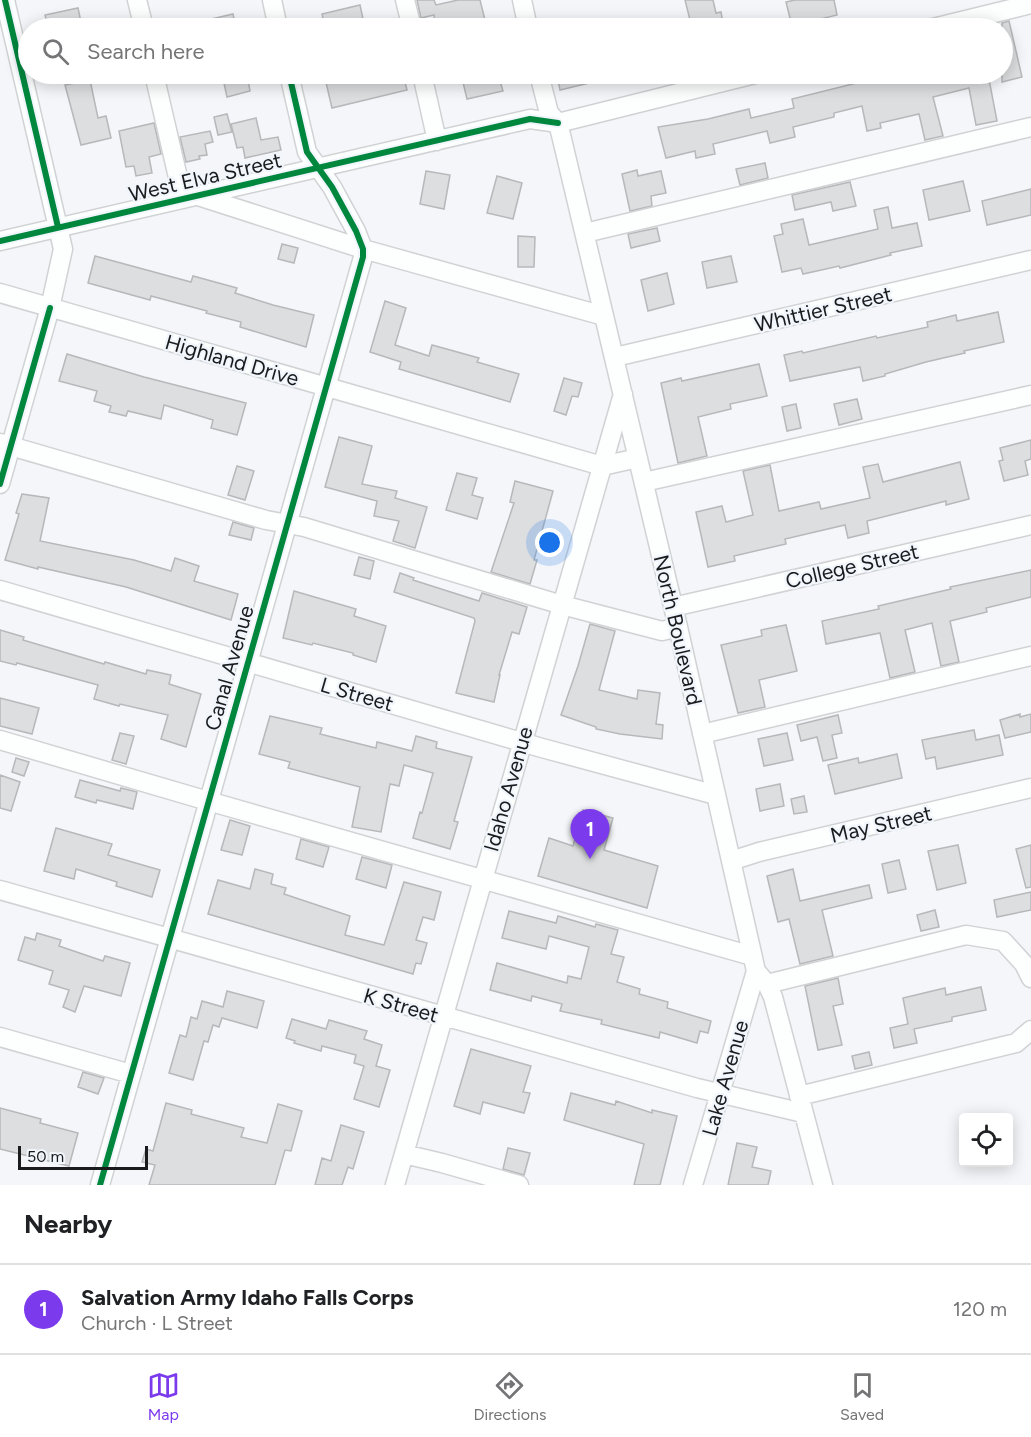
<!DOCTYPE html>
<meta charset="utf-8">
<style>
body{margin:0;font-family:Figtree,sans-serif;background:#f6f6f6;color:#202124}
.controls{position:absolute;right:18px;bottom:18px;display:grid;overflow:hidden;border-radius:6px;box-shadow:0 3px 15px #0003}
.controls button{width:54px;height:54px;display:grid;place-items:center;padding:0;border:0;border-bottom:2px solid #e0e0e0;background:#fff;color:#202124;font:30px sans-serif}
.scale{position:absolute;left:18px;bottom:15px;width:130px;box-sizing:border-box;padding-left:6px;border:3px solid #1a1b1d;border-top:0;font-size:16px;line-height:21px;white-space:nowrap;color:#1a1b1d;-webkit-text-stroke:4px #f1f5fc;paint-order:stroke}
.you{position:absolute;left:550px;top:543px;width:21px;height:21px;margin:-15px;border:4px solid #fff;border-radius:50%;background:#1a73e8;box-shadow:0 0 0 9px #1a73e833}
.badge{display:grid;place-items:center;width:39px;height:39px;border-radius:50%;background:#7c3aed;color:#fff;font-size:20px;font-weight:700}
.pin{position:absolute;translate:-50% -50px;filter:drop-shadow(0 2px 3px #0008)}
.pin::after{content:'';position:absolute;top:32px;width:21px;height:18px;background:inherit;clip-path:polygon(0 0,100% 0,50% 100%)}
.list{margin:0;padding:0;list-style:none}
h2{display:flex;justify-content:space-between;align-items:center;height:78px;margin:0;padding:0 24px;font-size:26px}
h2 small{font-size:20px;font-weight:400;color:#757577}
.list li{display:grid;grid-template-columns:39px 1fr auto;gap:18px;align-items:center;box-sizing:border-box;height:90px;padding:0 24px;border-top:2px solid #e0e0e0}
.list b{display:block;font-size:22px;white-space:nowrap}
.list p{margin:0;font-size:20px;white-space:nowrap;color:#757577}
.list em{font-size:20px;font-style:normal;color:#757577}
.icon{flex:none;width:33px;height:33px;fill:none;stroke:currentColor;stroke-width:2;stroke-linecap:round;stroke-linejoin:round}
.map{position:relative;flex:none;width:1031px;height:1185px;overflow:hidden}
.search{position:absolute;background:#fff;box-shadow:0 3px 15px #0003;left:18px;right:18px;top:18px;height:66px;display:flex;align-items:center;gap:15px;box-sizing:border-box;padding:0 21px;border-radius:33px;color:#757577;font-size:22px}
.sheet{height:168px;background:#fff}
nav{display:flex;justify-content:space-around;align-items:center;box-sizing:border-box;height:84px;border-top:2px solid #e0e0e0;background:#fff;font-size:16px;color:#757577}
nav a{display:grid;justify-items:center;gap:3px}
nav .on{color:#7c3aed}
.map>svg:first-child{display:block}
</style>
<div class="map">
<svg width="1031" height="1185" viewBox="0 0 1031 1185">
<rect width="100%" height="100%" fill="#f4f6f9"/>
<!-- building -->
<path fill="#dcdee0" stroke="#b6b8ba" stroke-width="1.5" d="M417 0H434L436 5 458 0H480L487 28H435L434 15 421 18Z
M685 0H713L716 13 721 12 724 28H692Z
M795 0H834L837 15 792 26 786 2Z
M360 5 365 28H325L322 14Z
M78 8 82 27 48 28 45 15Z
M233 14 236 28H195L194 23Z
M1009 21 1022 77 1002 82V23Z
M222 74H247L250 91 227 97Z
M324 74H403L407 90 332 108Z
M461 74H498L503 91 467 99Z
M557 74H605L606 79 560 90Z
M893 74H988L997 121 976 125 969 88 933 97 943 136 925 140 919 114 880 123 881 128 867 131 862 106 834 113V117L793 127 795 137 770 143 767 131 713 144 715 154 696 158 695 151 666 158 658 127 708 119 749 109 751 118 794 108 792 99Z
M90 80 98 118 106 116 111 138 81 145 65 85Z
M227 114 232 132 218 135 214 117Z
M256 118 261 140 278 137 281 150 245 158 243 147 237 148 231 124Z
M154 123 161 154 149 157 152 173 136 176 134 166 126 167 119 131Z
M210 131 213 142 205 144 207 155 199 156 200 159 186 162 180 137Z
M765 163 768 178 740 185 736 169Z
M637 170 638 176 661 171 666 193 651 196 652 206 630 211 622 174Z
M426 171 450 175 444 209 420 204Z
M497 176 522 183 513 219 487 213Z
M963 181 970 211 929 220 923 190Z
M850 182 856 206 833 211 831 202 795 210 792 195Z
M1031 189V215L987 225 982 201Z
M888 207 892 228 917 223 922 246 890 253 891 255 840 268 839 266 803 274 801 268 782 272 774 236 783 234 781 224 803 219 809 245 878 229 874 210Z
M657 228 660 241 631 248 628 234Z
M518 236 535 237 534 267H518Z
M282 244 298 248 294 263 278 259Z
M95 256 191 282 193 276 237 288 235 293 273 305 314 315 306 347 240 327 241 322 206 313 207 311 151 296 150 300 88 283Z
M731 256 737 282 707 288 702 262Z
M667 273 674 304 648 311 641 280Z
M385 301 406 308 395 345 429 356 432 345 479 358 477 362 519 374 510 402 399 369 401 362 370 352Z
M998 312 1004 342 964 351 965 353 926 362 885 374V376L863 381 860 367 790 381 784 355 802 351 803 353 876 336 877 338 928 327 927 322 956 315 957 321Z
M67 354 144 377 246 403 237 435 211 428 213 420 164 405 161 419 128 411 126 416 109 412 111 406 94 401 97 391 59 381Z
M759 364 767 396 730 404 731 409 698 417 707 456 678 463 661 383 681 378 682 381Z
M564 378 582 383 578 397 572 396 566 415 554 411Z
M857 399 862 419 839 425 834 404Z
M796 404 801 428 787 431 782 407Z
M339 437 372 446 362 484 397 491 395 498 427 507 415 548 393 541 399 521 374 516 377 501 325 487Z
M1031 440V459L1025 461 1028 475 1004 481 999 461 1003 460 1000 448Z
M960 462 969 499 946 505V501L867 521 869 533 848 538 845 525 785 539 786 544 734 556 735 561 708 567 696 512 722 506 726 522 753 515 743 471 770 465 779 511 819 502 821 509 870 498 863 467 878 464 883 482Z
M237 466 254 471 245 500 228 495Z
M457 473 477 478 472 495 483 498 477 519 446 510Z
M515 481 553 491 534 560H537L530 584 491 572 514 503 510 502Z
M22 494 49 498 40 541 134 560 171 571 175 558 199 566 194 581 238 594 231 620 126 587 38 567V569L5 560 19 514 16 513Z
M233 522 254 528 251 540 229 535Z
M359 557 374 561 370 579 354 575Z
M1031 570V597L986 608 987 612 950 621 959 662 941 666 932 623 905 630 915 672 890 678 880 633 826 644 822 621 879 609 878 606 951 589 950 587Z
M400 573 414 578 413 580 479 601 482 593 527 607 519 634 512 632 499 675H500L494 702 456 693 475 621 474 618 394 592Z
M294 591 356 609 354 616 386 626 376 662 353 655V653L313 643 312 645 283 638Z
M590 624 615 631 599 690 637 699 638 690 660 693 656 724 663 725 662 739 620 734 596 729V727L561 715 578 666Z
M786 625 797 671 759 680 765 707 738 713 721 645 762 636 761 630Z
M0 630 24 637 23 640 104 664 105 662 146 674 147 670 171 675 169 684 201 694 186 747 161 739 168 715 120 704 119 706 94 699 98 685 17 663 16 665 0 661Z
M0 698 39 708 32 734 0 726Z
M1020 714V717L1031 714V732L1005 738 1000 720Z
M838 715 842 733 832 735 837 758 823 761 817 737 801 741 797 725Z
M270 716 322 728 320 734 376 748 377 742 412 751 416 736 437 742 436 748 472 757 454 821 458 822 450 849 413 838 420 812 422 813 433 773 404 765 399 786 390 784 381 832 352 827 360 787 288 768 290 762 259 754Z
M974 730 976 740 999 735 1003 755 937 769 935 757 926 759 922 740Z
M120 733 134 736 126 764 112 760Z
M787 733 793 760 764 766 758 739Z
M897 754 902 778 835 794 828 765 858 758 859 763Z
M16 758 29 762 24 776 12 772Z
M0 775 20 782 11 811 0 808Z
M80 780 120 791 121 788 137 792 133 809 97 800 96 803 75 797Z
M780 784 784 806 760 811 756 789Z
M804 796 807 812 794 814 791 799Z
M583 810 613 818 604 850 658 866 647 908 538 876 549 838 573 846Z
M230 820 250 826 242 855 221 850Z
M56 828 112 844 108 855 160 870 152 897 116 886 117 882 76 869 74 879 44 871Z
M301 839 329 847 323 867 296 859Z
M958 845 966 883 937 890 928 851Z
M1031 845V887L1026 888 1016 849Z
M362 857 392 865 386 888 356 879Z
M899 860 906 889 888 893 882 864Z
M255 869 273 874 271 884 286 888 284 894 350 916 345 935 384 945 404 882 441 892 434 920 423 917 416 940 427 943 421 964 416 963 413 974 208 914 218 880 250 889Z
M793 869 800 901 869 885 872 898 822 910 833 956 800 964 789 919 778 922 767 876Z
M1031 892V910L997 917 994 900Z
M935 910 939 927 921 931 917 915Z
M509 911 556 923 558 916 595 927 596 924 618 930 611 954 624 957 617 982 640 989 639 994 668 1002 667 1008 711 1021 708 1033 700 1031 697 1043 660 1032 659 1038 601 1024 602 1020 560 1011 562 1004 532 996 531 1001 490 990 497 963 567 983 568 976 581 979 589 947 549 936 546 949 502 938Z
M37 933 61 940 59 946 103 961 105 956 130 963 121 996 84 986 75 1012 63 1007 69 990 49 984 53 971 18 960 25 937 35 940Z
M838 978 843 1004 833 1006 842 1045 818 1050 805 986Z
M981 987 986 1010 952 1017V1021L914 1029 917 1043 894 1048 890 1028 908 1024 903 998 945 988 946 995Z
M227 991 264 1001 257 1028 222 1018 219 1027 213 1025 208 1042 204 1041 193 1080 169 1073 180 1035 186 1037 191 1017 197 1019 202 1001 223 1007Z
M292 1019 326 1029 329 1020 367 1031 364 1039 382 1045 376 1066 390 1070 379 1107 354 1099 364 1066 354 1063 356 1055 322 1046 321 1051 294 1043 295 1041 286 1038Z
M471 1049 531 1066 523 1092 530 1093 524 1113 483 1102 480 1114 454 1106Z
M869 1052 872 1065 855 1069 852 1056Z
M83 1072 104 1078 98 1094 78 1087Z
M571 1093 615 1105 616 1101 652 1113V1110L677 1116 660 1185H634L644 1144 564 1120Z
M166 1103 192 1110 191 1114 244 1128 241 1137 267 1143 278 1104 302 1111 291 1151 285 1150 275 1185H149L155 1165 142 1162 146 1149 153 1151Z
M0 1108 41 1119 40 1123 78 1133 69 1166 0 1149Z
M341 1125 364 1132 353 1169 348 1167 342 1185H315L322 1158 331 1161Z
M737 1143 757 1147 752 1167 771 1171 768 1185H728Z
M508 1148 530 1153 524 1175 503 1169Z"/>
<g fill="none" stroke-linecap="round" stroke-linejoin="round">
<defs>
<path id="minor" d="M137 0 144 28
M272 0 278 28
M405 0 412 28
M522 0 528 28
M933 28 1031 4
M154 74 183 199
M422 74 437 141
M539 74 549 113 558 123 561 135 678 627 756 971 767 984 773 997 823 1185
M198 196 363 249 604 316
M585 233 1031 127
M0 241 530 119 558 123 755 74
M0 293 602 466 638 458
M615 357 1031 260
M0 443 266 520 304 527 562 605 662 631 678 627
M644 482 1031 395
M0 484 50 308 63 249 5 0
M0 590 542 748 716 795
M673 607 1031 525
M702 734 1031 656
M0 740 208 801 752 956
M731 861 759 852 1031 788
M0 890 697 1088 803 1113
M767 984 966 935 1003 941 1024 964 1031 978
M0 1037 131 1074
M799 1096 1016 1043 1031 1030
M404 1154 442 1163 519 1185
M100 1185 363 257V249L356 231 332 187 307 152 289 74
M395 1185 623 394
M693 1185 756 971"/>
</defs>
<!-- minor casing -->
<use href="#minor" stroke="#d0d2d4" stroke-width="21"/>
<!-- minor -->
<use href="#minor" stroke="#fdfefe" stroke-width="18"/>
<defs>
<path id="cycleway" d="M5 0 58 227
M0 241 530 119 558 123
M0 484 50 308
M100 1185 363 257V249L356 231 332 187 307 152 289 74"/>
</defs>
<!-- cycleway casing -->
<use href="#cycleway" stroke="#f1f5fc" stroke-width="10"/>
<!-- cycleway -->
<use href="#cycleway" stroke="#00873e" stroke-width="6"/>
</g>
<g text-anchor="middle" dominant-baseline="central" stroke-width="4.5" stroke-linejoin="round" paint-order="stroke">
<!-- street labels -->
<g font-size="21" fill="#1a1b1d" stroke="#f1f5fc">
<text transform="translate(205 177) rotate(-13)">West Elva Street</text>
<text transform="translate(823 309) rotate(-13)">Whittier Street</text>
<text transform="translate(232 360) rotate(16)">Highland Drive</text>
<text transform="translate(852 566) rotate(-13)">College Street</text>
<text transform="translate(678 630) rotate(77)">North Boulevard</text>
<text transform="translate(229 668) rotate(-74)">Canal Avenue</text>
<text transform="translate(357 694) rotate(16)">L Street</text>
<text transform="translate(508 789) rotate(-74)">Idaho Avenue</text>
<text transform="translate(881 824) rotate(-13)">May Street</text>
<text transform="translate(401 1005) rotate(16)">K Street</text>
<text transform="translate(725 1078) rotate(-74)">Lake Avenue</text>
</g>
</g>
</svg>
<div class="controls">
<button><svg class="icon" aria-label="locate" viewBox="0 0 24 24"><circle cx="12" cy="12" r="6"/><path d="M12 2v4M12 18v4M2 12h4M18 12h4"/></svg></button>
</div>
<div class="scale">50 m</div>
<div class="you"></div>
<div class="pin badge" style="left:590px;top:859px">1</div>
<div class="search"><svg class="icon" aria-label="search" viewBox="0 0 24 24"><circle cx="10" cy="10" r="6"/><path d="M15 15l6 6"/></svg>Search here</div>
</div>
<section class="sheet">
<h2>Nearby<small></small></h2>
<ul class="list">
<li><span class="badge">1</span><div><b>Salvation Army Idaho Falls Corps</b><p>Church · L Street</p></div><em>120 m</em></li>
</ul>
</section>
<nav>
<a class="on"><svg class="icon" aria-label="map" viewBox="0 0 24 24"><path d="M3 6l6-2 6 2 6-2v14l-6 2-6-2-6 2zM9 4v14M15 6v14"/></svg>Map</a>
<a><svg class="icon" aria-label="directions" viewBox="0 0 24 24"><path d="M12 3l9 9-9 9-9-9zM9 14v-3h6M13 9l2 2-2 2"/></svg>Directions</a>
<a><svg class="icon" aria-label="saved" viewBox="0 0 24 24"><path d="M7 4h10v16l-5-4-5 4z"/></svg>Saved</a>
</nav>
